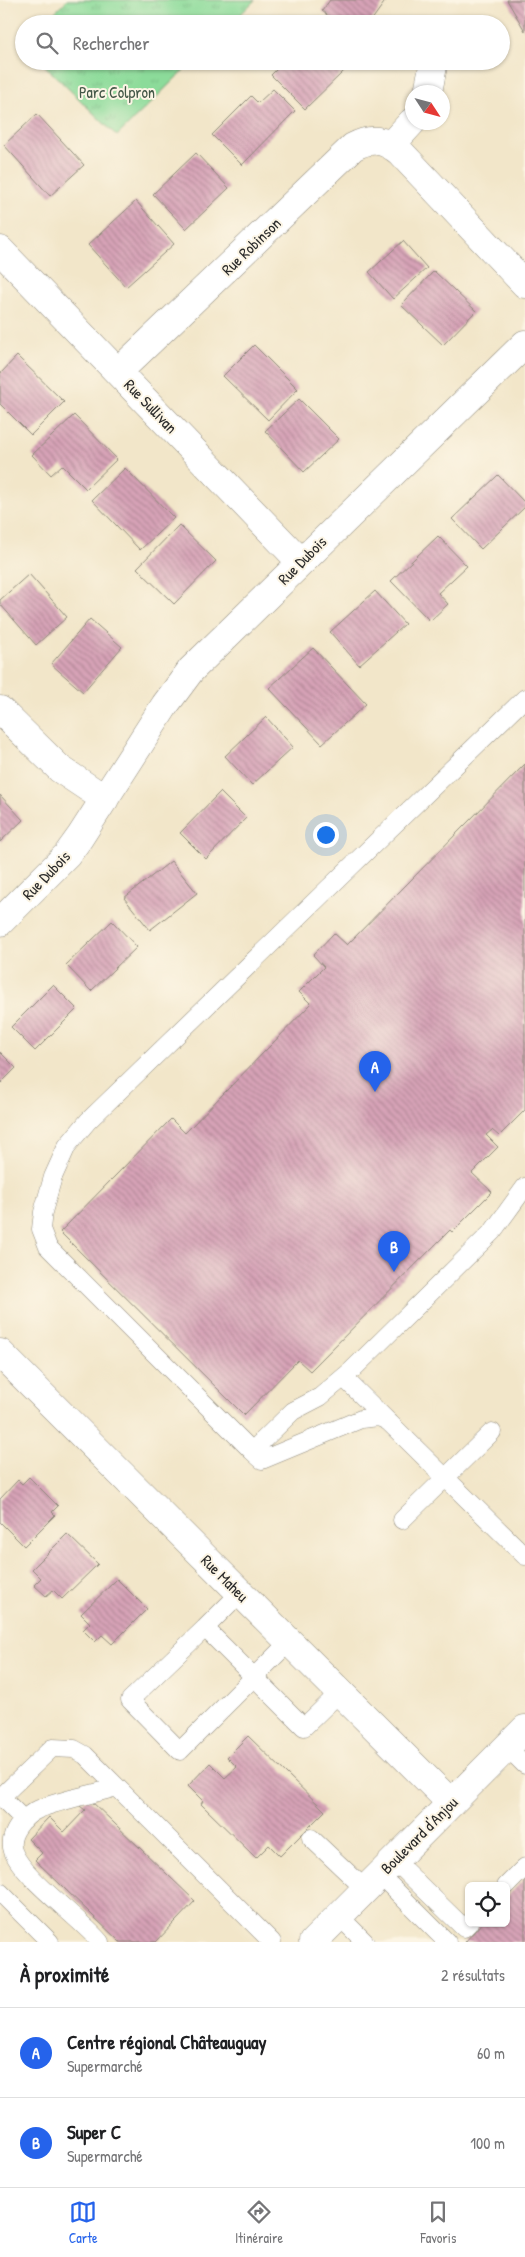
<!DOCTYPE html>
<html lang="fr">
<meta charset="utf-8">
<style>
body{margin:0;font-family:"Patrick Hand",sans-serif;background:#f6f6f6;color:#202124}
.controls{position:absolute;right:15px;bottom:15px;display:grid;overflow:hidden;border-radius:8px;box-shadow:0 1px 4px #0004}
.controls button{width:45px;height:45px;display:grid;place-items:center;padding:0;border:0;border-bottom:1px solid #e0e0e0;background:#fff;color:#202124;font:25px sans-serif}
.compass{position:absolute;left:405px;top:85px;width:45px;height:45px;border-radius:50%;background:#fff;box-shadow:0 1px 4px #0004;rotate:126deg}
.you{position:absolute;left:325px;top:834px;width:18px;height:18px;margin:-12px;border:4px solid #fff;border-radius:50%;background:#1a73e8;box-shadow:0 0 0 8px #1a73e833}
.badge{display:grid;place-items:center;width:32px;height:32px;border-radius:50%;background:#2563eb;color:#fff;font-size:16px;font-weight:700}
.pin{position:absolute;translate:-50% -41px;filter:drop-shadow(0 1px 2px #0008)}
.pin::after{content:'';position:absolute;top:26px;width:18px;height:15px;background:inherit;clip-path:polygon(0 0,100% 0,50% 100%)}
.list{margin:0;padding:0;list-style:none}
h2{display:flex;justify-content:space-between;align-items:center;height:65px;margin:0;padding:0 20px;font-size:21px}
h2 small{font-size:16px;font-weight:400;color:#757577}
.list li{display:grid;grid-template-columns:32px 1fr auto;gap:15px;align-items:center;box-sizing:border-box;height:90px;padding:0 20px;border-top:1px solid #e0e0e0}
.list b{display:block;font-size:19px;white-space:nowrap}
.list p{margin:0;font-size:16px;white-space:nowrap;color:#757577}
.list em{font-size:16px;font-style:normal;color:#757577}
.icon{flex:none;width:28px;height:28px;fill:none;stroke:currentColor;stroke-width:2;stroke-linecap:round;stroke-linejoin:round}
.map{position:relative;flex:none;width:525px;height:1942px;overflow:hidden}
.search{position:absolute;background:#fff;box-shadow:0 1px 4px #0004;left:15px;right:15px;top:15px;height:55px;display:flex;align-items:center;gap:12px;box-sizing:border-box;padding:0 18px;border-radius:28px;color:#757577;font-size:19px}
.sheet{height:245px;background:#fff}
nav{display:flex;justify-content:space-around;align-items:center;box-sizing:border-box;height:70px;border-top:1px solid #e0e0e0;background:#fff;font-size:14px;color:#757577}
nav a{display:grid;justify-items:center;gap:2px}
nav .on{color:#2563eb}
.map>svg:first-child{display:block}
</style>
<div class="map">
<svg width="525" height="1942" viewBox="0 0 525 1942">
<defs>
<pattern id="park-tufts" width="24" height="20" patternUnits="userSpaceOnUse" patternTransform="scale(1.25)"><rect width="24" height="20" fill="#8cdb9a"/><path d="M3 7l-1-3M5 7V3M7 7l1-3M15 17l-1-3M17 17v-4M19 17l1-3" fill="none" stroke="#79bc85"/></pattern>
<pattern id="building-back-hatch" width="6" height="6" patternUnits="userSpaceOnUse" patternTransform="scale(1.25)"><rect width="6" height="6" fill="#d7a3b7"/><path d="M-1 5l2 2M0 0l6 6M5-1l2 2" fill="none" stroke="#af8595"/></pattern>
</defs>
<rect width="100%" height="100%" fill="#fcf5e5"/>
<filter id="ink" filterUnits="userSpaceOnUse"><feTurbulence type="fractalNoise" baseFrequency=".02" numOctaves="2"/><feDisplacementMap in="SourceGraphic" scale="10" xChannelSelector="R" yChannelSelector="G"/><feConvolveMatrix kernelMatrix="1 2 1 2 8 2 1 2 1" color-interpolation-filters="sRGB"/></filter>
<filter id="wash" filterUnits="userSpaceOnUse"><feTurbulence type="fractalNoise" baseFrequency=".0096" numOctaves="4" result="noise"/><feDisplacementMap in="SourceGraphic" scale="20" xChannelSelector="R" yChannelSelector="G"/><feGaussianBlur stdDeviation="1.12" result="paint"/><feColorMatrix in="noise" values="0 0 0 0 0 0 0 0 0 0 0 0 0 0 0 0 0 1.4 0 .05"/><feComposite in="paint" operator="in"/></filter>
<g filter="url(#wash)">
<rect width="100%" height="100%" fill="#f2e6c9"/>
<!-- park -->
<path fill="url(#park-tufts)" stroke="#5c8362" d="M67 0H255L231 24H43Z
M40 61H193L117 136Z"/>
<g id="blocks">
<!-- building -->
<path fill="url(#building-back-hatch)" d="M330 0H386L369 24H339L322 11Z
M507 0H525V31Z
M285 61H336L345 70 305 109 271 75Z
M273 89 295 111 242 165 212 135 251 96 258 103Z
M37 114 84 165 50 196 4 145Z
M196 153 229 188 186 229 153 194Z
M136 201 174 244 126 287 88 245Z
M403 241 427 268 393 299 369 272Z
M434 271 476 311 443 345 401 305Z
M254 345 298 389 268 420 223 376Z
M17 356 64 402 31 435 0 404V374Z
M299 399 339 439 304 472 265 431Z
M74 415 117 459 86 489 62 465 51 475 32 455Z
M125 468 174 518 140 550 92 500Z
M498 475 525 503V507L481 549 452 519Z
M179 525 216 561 174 604 137 568Z
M438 536 467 566 438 593 448 604 430 621 391 581Z
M29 574 67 617 36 645 0 604V600Z
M375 591 405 624 359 665 330 632Z
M90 619 122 647 83 692 51 664Z
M313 648 366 704 322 744 269 688Z
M266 717 293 747 252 785 225 756Z
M525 764V1110L499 1136 492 1130 486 1135 498 1147 472 1173 492 1192 452 1232 450 1230 310 1371 298 1360 244 1415 60 1232 171 1119 185 1133 311 1004 299 992 324 967 313 955 334 933 347 945Z
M220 792 246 818 206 859 180 833Z
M0 795 23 820 0 842Z
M171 861 197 893 150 930 124 898Z
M112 921 137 947 91 991 66 965Z
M53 985 77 1009 35 1051 11 1027Z
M0 1052 16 1068 0 1084Z
M29 1477 58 1506 52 1512 55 1515 24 1546 0 1522V1499L18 1480 22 1484Z
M67 1534 98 1564 62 1599 53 1590 46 1596 34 1585 41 1578 32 1569Z
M117 1579 147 1609 112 1644 102 1635 95 1642 83 1630 90 1623 81 1614Z
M248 1736 325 1811 280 1856 269 1845 256 1858 201 1804 203 1801 188 1786 210 1763 225 1778 237 1767 227 1757Z
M88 1798 195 1901 156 1942H120L35 1860 42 1853 28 1839 49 1817 64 1832 85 1810 80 1806Z
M525 1878V1942H465L482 1923H506V1898Z"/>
</g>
</g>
<g filter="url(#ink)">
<use href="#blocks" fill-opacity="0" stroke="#8e887a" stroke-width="1"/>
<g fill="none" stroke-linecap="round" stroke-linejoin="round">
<defs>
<path id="lane" d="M344 1378 525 1556
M389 1422 379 1417 361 1419 262 1460 252 1451 293 1411 320 1397 351 1371 493 1231 525 1187
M252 1451 48 1247 41 1229 43 1212 53 1177 67 1146 88 1121 525 698
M402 1520 492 1432
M240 1593 205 1628 304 1727 340 1692
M205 1628 130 1700 180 1751 289 1642
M507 1747 525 1765
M1 1797 24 1820
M0 1798 52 1748 74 1749 85 1755 272 1942
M311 1838 365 1889
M394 1860 464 1928 469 1923
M380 1875 447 1942
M506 1886 525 1867
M0 1892 50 1942
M339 1916 365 1942
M100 1942C80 1918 22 1877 13 1851 7 1834 25 1815 39 1809 63 1799 91 1795 117 1787"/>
<path id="street" d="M428 92 433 66
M391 145 412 122
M0 250 301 562
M118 372 353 147C371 137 384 139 400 152L525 284
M0 710 60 769 105 799
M0 922 67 855 80 837 165 705 191 670 525 344
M0 1353 451 1803"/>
<path id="secondary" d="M313 1942 525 1729"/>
</defs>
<!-- lane casing -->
<use href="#lane" stroke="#8e887a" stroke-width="19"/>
<!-- street casing -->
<use href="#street" stroke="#8e887a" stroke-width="29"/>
<!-- secondary casing -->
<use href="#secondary" stroke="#8e887a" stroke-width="29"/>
<!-- lane -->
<use href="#lane" stroke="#fff" stroke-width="18"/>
<!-- street -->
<use href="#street" stroke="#fff" stroke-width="28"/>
<!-- secondary -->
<use href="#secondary" stroke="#fff" stroke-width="28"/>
</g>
</g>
<g text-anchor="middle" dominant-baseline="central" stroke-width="4" stroke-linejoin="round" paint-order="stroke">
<!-- park labels -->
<g font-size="16" fill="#435747" stroke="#fcf5e5">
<text x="117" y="92">Parc Colpron</text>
</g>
<!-- street labels -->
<g font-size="16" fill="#2b2b2b" stroke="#fcf5e5">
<text transform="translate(251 246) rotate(-44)">Rue Robinson</text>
<text transform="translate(151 406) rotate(46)">Rue Sullivan</text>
<text transform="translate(302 560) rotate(-45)">Rue Dubois</text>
<text transform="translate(46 875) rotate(-46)">Rue Dubois</text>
<text transform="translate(225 1578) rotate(45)">Rue Maheu</text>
<text transform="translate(419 1835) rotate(-45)">Boulevard d'Anjou</text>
</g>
</g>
</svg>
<div class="controls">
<button><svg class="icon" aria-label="locate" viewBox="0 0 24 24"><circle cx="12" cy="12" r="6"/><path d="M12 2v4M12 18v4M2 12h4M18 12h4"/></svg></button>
</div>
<svg class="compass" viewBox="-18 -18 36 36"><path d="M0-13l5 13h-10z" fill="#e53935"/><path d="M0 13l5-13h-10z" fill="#757577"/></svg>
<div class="you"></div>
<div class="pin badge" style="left:375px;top:1092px">A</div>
<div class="pin badge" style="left:394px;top:1272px">B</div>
<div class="search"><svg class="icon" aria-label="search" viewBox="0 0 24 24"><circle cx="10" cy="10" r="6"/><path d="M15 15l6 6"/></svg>Rechercher</div>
</div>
<section class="sheet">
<h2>À proximité<small>2 résultats</small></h2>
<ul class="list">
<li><span class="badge">A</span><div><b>Centre régional Châteauguay</b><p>Supermarché</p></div><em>60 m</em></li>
<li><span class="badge">B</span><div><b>Super C</b><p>Supermarché</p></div><em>100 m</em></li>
</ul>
</section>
<nav>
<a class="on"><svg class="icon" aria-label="map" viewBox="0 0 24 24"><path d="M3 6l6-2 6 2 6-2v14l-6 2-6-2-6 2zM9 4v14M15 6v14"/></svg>Carte</a>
<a><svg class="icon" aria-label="directions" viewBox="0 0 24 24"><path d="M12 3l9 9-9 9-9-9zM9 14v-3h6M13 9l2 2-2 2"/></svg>Itinéraire</a>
<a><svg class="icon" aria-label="saved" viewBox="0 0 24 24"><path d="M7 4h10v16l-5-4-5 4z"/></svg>Favoris</a>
</nav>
